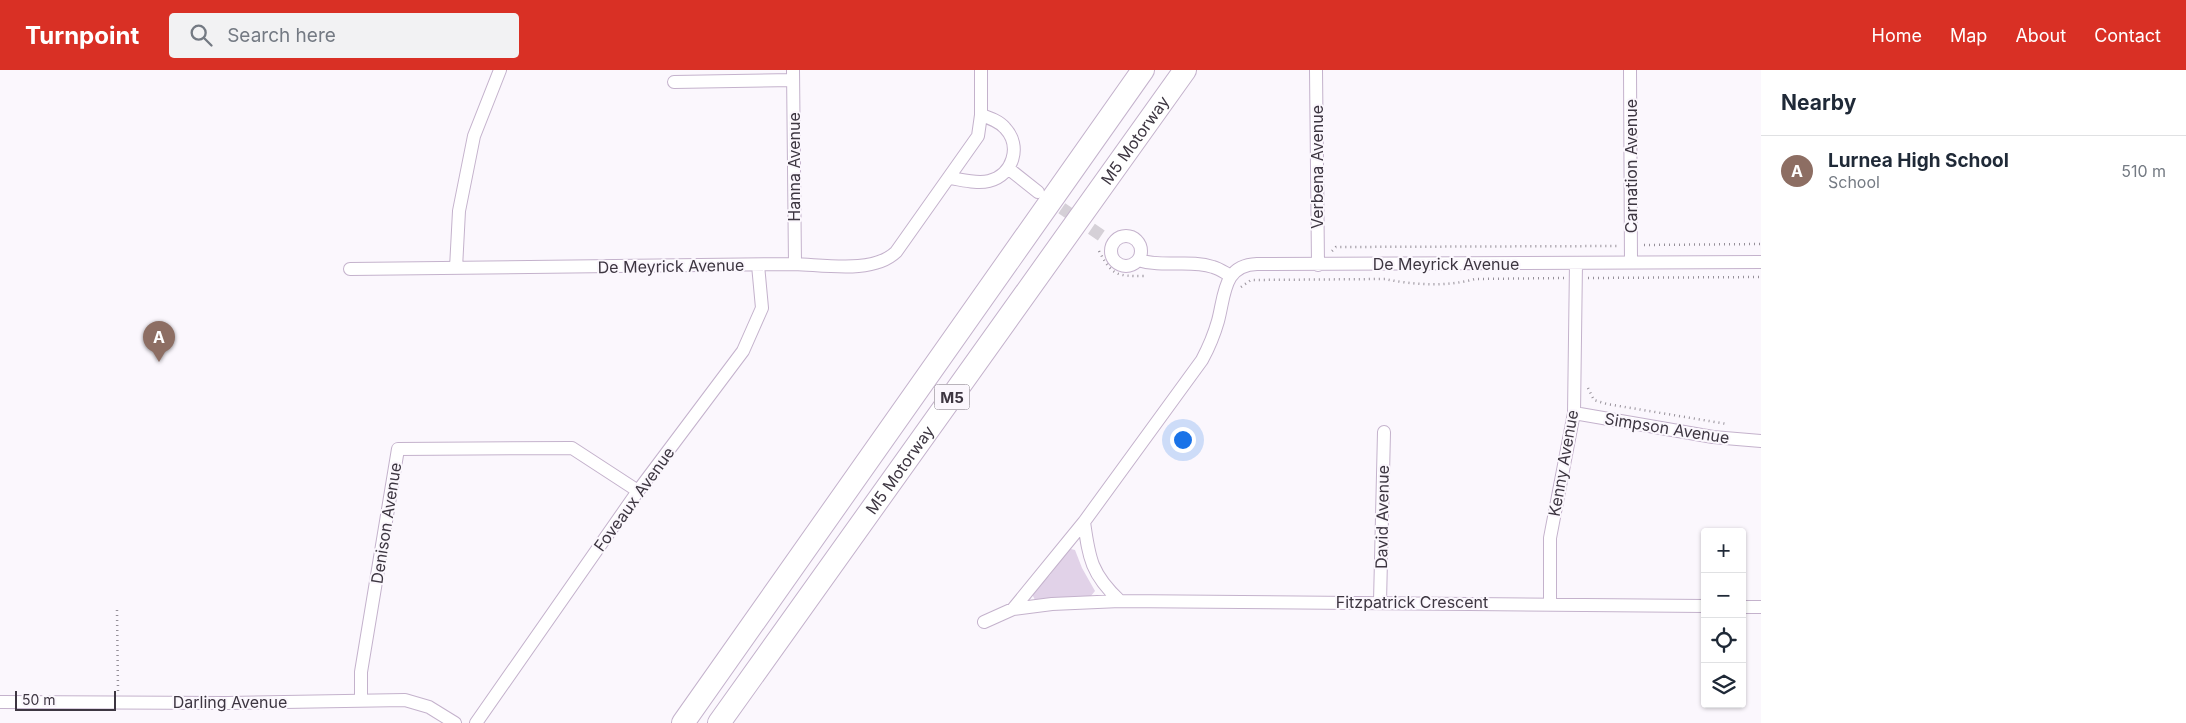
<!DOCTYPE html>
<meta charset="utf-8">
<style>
body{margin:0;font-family:Inter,sans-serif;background:#f2f2f3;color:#1f2937}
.controls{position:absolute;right:15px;bottom:15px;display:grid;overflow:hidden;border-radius:5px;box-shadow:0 1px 4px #0004}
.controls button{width:45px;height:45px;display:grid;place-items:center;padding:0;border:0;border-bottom:1px solid #e0e1e3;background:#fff;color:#1f2937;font:25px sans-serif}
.scale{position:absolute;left:15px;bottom:12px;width:101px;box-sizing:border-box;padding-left:5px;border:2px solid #3d3641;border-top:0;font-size:14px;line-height:18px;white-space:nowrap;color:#3d3641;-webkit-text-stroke:4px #fbf7fd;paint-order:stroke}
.you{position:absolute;left:1182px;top:369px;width:18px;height:18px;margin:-12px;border:4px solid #fff;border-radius:50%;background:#1a73e8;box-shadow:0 0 0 8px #1a73e833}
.badge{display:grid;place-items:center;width:32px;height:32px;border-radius:50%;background:#d93025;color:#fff;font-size:16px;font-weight:700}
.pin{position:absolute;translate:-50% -41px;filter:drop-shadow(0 1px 2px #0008)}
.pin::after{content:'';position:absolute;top:26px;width:18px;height:15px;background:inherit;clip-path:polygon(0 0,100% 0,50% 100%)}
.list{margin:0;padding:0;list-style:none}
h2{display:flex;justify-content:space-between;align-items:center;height:65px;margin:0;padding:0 20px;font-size:21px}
h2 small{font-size:16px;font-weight:400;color:#747a83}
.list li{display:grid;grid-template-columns:32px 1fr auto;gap:15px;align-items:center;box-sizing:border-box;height:70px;padding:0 20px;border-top:1px solid #e0e1e3}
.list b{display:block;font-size:19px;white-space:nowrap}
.list p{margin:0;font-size:16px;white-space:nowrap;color:#747a83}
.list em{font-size:16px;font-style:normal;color:#747a83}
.icon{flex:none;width:28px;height:28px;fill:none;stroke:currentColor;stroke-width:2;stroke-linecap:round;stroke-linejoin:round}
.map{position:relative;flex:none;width:1761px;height:653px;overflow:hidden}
header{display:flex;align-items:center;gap:30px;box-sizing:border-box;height:70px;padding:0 25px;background:#d93025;color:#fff}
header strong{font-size:24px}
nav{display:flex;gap:28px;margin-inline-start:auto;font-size:18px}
.search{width:350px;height:45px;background:#f2f2f3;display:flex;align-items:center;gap:12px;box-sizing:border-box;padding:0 18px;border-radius:5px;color:#747a83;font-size:19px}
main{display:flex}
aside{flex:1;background:#fff}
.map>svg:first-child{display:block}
</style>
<header>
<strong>Turnpoint</strong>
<div class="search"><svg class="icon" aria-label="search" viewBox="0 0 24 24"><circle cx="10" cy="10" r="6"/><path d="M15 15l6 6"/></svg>Search here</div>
<nav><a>Home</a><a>Map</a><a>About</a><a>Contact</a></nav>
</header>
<main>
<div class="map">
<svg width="1761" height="653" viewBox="0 0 1761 653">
<rect width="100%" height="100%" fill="#fbf7fd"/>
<!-- green -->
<path fill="#e1d2e8" d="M1071 479 1075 480 1082 498 1095 521 1090 527 1035 530 1031 522 1050 505 1067 481Z"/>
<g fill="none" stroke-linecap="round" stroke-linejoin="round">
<!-- minor-tunnel -->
<path stroke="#d5d0d7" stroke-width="12" stroke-dasharray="12 6" stroke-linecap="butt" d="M1047 128 1102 166"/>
<defs>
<path id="minor" d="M793 0 795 194
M1316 0 1318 195
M1630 0 1631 192
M674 12 793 10
M1009 99 1038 122
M950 108C963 110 977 114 989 111 1013 105 1022 76 1005 58 999 51 990 48 981 45
M1111 181a15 15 0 1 1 30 0a15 15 0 1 1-30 0Z
M1138 190C1163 198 1190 189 1213 197 1220 199 1225 203 1231 206
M456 198 459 141 474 66 500 0
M350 199 795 194C825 195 873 204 896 182L978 66 981 45V0
M1574 343 1713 367 1761 371
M1084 452C1089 488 1091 504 1120 531L1705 536
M1380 532 1384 362
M1550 533V468L1574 343 1576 193
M1742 537H1761
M1013 539 1052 534 1120 531
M984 552 1013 539 1084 452 1202 290C1209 277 1214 265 1218 251 1225 225 1223 195 1257 194L1761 192
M361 631V602L398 379 572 378 638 421
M0 632 227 633 405 630 429 637 455 653
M476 653 638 421 743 281 762 238 758 195"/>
<g id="motorway">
<path d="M683 653 1143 0"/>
<path id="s1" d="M719 653 1185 0"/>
</g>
</defs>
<!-- minor casing -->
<use href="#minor" stroke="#c4b2cc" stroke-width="14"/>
<!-- motorway casing -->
<use href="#motorway" stroke="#c4b2cc" stroke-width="24"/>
<!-- path -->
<path stroke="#969099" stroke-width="2.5" stroke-dasharray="1 4" stroke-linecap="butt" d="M1644 175 1761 174
M1099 181C1112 206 1117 206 1144 206
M1332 181 1336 177 1619 176
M1588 208 1761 207
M1241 217 1251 210 1385 209C1413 215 1447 217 1475 209L1565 208
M1588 318 1594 330 1607 334 1727 354
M117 540 118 621"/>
<!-- minor -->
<use href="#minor" stroke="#fff" stroke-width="12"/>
<!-- motorway -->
<use href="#motorway" stroke="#fff" stroke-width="22"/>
</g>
<g text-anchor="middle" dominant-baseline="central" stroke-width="4" stroke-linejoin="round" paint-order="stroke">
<!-- shield labels -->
<rect fill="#fbf7fd" stroke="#767079" stroke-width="1" x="934.5" y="314.5" width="35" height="25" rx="4"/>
<g font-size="15" font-weight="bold" fill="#3d3641">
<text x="952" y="327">M5</text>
</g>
<!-- street labels -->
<g font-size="16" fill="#3d3641" stroke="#fbf7fd">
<text stroke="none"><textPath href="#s1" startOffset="716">M5 Motorway</textPath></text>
<text transform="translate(1631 96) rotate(-90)">Carnation Avenue</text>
<text transform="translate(794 97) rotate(-90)">Hanna Avenue</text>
<text transform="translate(1317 97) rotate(-90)">Verbena Avenue</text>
<text x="1446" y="194">De Meyrick Avenue</text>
<text transform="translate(671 196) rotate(-1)">De Meyrick Avenue</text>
<text transform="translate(1667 358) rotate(9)">Simpson Avenue</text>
<text transform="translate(1563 393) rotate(-80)">Kenny Avenue</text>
<text stroke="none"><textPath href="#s1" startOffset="311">M5 Motorway</textPath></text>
<text transform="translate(634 429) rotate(-54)">Foveaux Avenue</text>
<text transform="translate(1382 447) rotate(-89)">David Avenue</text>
<text transform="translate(386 453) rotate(-81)">Denison Avenue</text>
<text x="1412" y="532">Fitzpatrick Crescent</text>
<text x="230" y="632">Darling Avenue</text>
</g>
</g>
</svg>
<div class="controls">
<button>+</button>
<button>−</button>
<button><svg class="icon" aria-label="locate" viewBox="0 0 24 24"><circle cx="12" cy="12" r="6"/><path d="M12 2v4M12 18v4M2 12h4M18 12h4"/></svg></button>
<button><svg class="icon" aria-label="layers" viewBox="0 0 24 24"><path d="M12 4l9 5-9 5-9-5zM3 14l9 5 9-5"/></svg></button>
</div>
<div class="scale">50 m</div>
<div class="you"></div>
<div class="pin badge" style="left:159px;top:292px;background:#8d6e63">A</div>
</div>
<aside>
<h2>Nearby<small></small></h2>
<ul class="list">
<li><span class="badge" style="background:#8d6e63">A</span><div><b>Lurnea High School</b><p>School</p></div><em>510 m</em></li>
</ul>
</aside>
</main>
